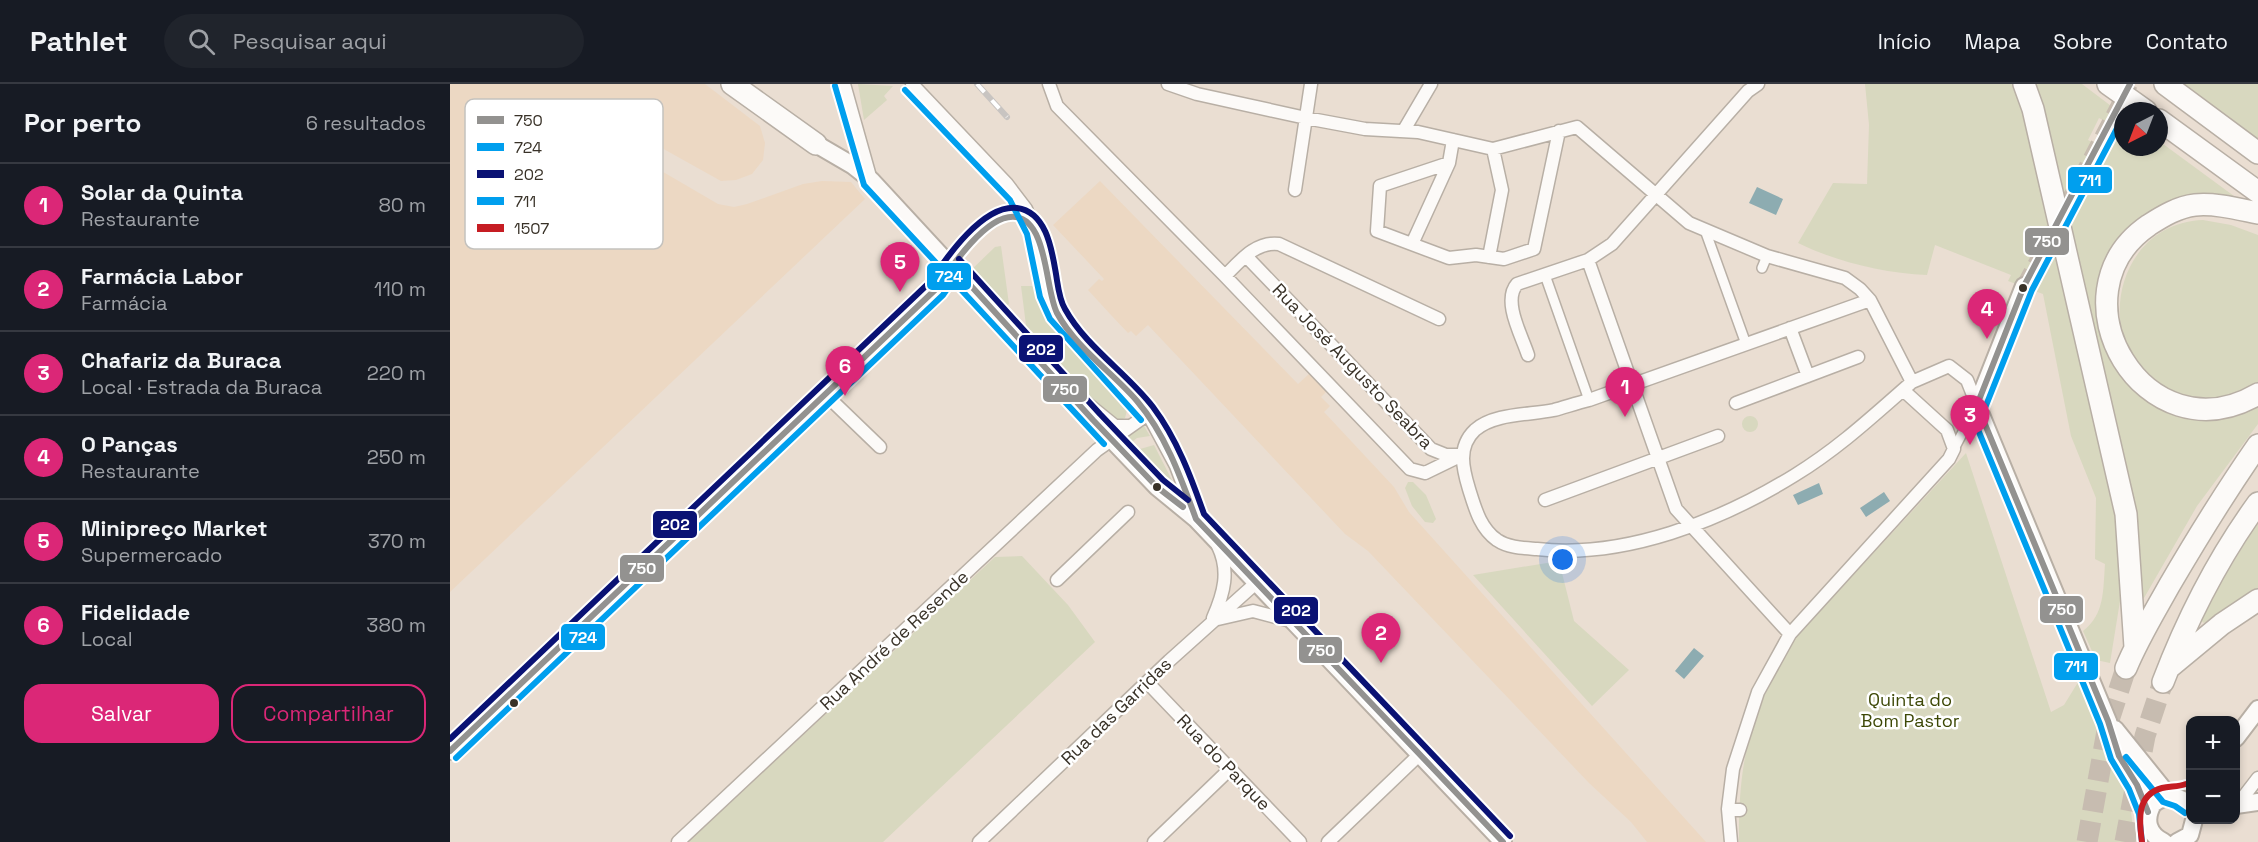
<!DOCTYPE html>
<html lang="pt">
<meta charset="utf-8">
<style>
body{margin:0;font-family:"Space Grotesk",sans-serif;background:#20242c;color:#f1f3f6}
.controls{position:absolute;right:18px;bottom:18px;display:grid;overflow:hidden;border-radius:12px;box-shadow:0 3px 9px #0003}
.controls button{width:54px;height:54px;display:grid;place-items:center;padding:0;border:0;border-bottom:2px solid #363941;background:#171b24;color:#f1f3f6;font:30px sans-serif}
.compass{position:absolute;left:1664px;top:18px;width:54px;height:54px;border-radius:50%;background:#171b24;box-shadow:0 3px 9px #0003;rotate:222deg}
.you{position:absolute;left:1113px;top:476px;width:21px;height:21px;margin:-15px;border:4px solid #fff;border-radius:50%;background:#1a73e8;box-shadow:0 0 0 9px #1a73e833}
.badge{display:grid;place-items:center;width:39px;height:39px;border-radius:50%;background:#db2777;color:#fff;font-size:20px;font-weight:700}
.pin{position:absolute;translate:-50% -50px;filter:drop-shadow(0 2px 3px #0008)}
.pin::after{content:'';position:absolute;top:32px;width:21px;height:18px;background:inherit;clip-path:polygon(0 0,100% 0,50% 100%)}
.list{margin:0;padding:0;list-style:none}
h2{display:flex;justify-content:space-between;align-items:center;height:78px;margin:0;padding:0 24px;font-size:26px}
h2 small{font-size:20px;font-weight:400;color:#9ea1a6}
.list li{display:grid;grid-template-columns:39px 1fr auto;gap:18px;align-items:center;box-sizing:border-box;height:84px;padding:0 24px;border-top:2px solid #363941}
.list b{display:block;font-size:22px;white-space:nowrap}
.list p{margin:0;font-size:20px;white-space:nowrap;color:#9ea1a6}
.list em{font-size:20px;font-style:normal;color:#9ea1a6}
.actions{display:flex;gap:12px;padding:18px 24px}
.actions a{flex:1;padding:14px 0;border:2px solid #db2777;border-radius:18px;text-align:center;font-size:21px;color:#db2777}
.actions .main{background:#db2777;color:#fff}
.icon{flex:none;width:33px;height:33px;fill:none;stroke:currentColor;stroke-width:2;stroke-linecap:round;stroke-linejoin:round}
.map{position:relative;flex:none;width:1808px;height:758px;overflow:hidden}
header{display:flex;align-items:center;gap:36px;box-sizing:border-box;height:84px;padding:0 30px;background:#171b24;border-bottom:2px solid #363941}
header strong{font-size:28px}
nav{display:flex;gap:33px;margin-inline-start:auto;font-size:21px}
.search{width:420px;height:54px;background:#20242c;display:flex;align-items:center;gap:15px;box-sizing:border-box;padding:0 21px;border-radius:33px;color:#9ea1a6;font-size:22px}
main{display:flex}
aside{flex:1;background:#171b24}
.map>svg:first-child{display:block}
</style>
<header>
<strong>Pathlet</strong>
<div class="search"><svg class="icon" aria-label="search" viewBox="0 0 24 24"><circle cx="10" cy="10" r="6"/><path d="M15 15l6 6"/></svg>Pesquisar aqui</div>
<nav><a>Início</a><a>Mapa</a><a>Sobre</a><a>Contato</a></nav>
</header>
<main>
<aside>
<h2>Por perto<small>6 resultados</small></h2>
<ul class="list">
<li><span class="badge">1</span><div><b>Solar da Quinta</b><p>Restaurante</p></div><em>80 m</em></li>
<li><span class="badge">2</span><div><b>Farmácia Labor</b><p>Farmácia</p></div><em>110 m</em></li>
<li><span class="badge">3</span><div><b>Chafariz da Buraca</b><p>Local · Estrada da Buraca</p></div><em>220 m</em></li>
<li><span class="badge">4</span><div><b>O Panças</b><p>Restaurante</p></div><em>250 m</em></li>
<li><span class="badge">5</span><div><b>Minipreço Market</b><p>Supermercado</p></div><em>370 m</em></li>
<li><span class="badge">6</span><div><b>Fidelidade</b><p>Local</p></div><em>380 m</em></li>
</ul>
<div class="actions"><a class="main">Salvar</a><a>Compartilhar</a></div>
</aside>
<div class="map">
<svg width="1808" height="758" viewBox="0 0 1808 758">
<rect width="100%" height="100%" fill="#eaded2"/>
<!-- built -->
<path fill="#ecd8c3" d="M0 0H255L310 42 315 59 313 76 302 90 286 96 271 97 201 58 191 75 268 120 284 123 297 120 353 100 372 97 401 98 415 115 0 508Z
M650 97 848 300 859 290 876 308 871 313 880 322 874 328 944 403 959 428 1256 758H1197L1181 738 1139 699 918 467 895 450 698 241 686 252 681 247 678 249 661 231 638 206 649 195 652 197 654 195 603 141Z"/>
<!-- green -->
<path fill="#d8d8bf" fill-rule="evenodd" d="M408 0 443 2 434 12 437 16 414 36Z
M1415 0H1563L1572 20 1650 349 1668 445 1670 517 1660 579 1646 576 1633 547C1655 530 1653 506 1655 480L1645 475 1646 414 1621 352 1593 210 1558 197 1561 191 1485 161 1477 191C1433 189 1387 178 1348 159L1383 99 1417 100 1419 41Z
M1579 0H1632L1673 31V63H1709V57L1788 115 1752 114 1657 180 1661 272 1760 332 1783 330 1808 320V340L1747 422 1694 514 1685 512V429L1679 391 1597 47ZM1649 34 1670 45 1659 66 1638 56Z
M1733 0H1808V55Z
M1753 136 1781 141 1808 151V304C1799 307 1788 315 1778 316 1770 317 1759 314 1751 313 1743 312 1731 313 1724 310 1638 275 1659 139 1753 136Z
M551 162 559 220 552 224 518 189 545 163Z
M571 202H582L592 208C601 251 643 282 672 312L678 322 675 334 668 337 660 335 577 249Z
M1292 340a8 8 0 1 1 16 0a8 8 0 1 1-16 0Z
M694 342 700 352 687 354 678 361 671 354Z
M704 361 729 410 727 413 683 367Z
M1516 369 1601 628 1614 621 1630 595 1652 650 1659 678 1679 713 1685 758H1289C1288 674 1301 624 1346 553Z
M958 398H963L976 411 986 435 983 439 975 438 962 422 955 404Z
M1808 438V507L1754 539 1748 535Z
M572 472 618 521 645 558 433 758H238L545 473Z
M1109 477 1124 537 1179 586 1142 622 1023 491Z"/>
<!-- water -->
<path fill="#8dacb1" d="M1307 103 1333 115 1326 131 1299 119Z
M1369 399 1373 410 1348 421 1343 411Z
M1434 408 1440 417 1416 433 1410 424Z
M1244 564 1254 572 1234 595 1225 587Z"/>
<g fill="none" stroke-linecap="round" stroke-linejoin="round">
<!-- tertiary-tunnel -->
<path stroke="#c7bcb0" stroke-width="16" stroke-dasharray="16 8" stroke-linecap="butt" d="M1574 202 1680 0"/>
<!-- trunk-tunnel -->
<path stroke="#c7bcb0" stroke-width="21" stroke-dasharray="21 10" stroke-linecap="butt" d="M1637 758 1659 636 1676 584
M1675 758 1695 652 1713 598"/>
<defs>
<path id="pedestrian" d="M1255 146 1296 260
M1312 184 1317 172
M1095 191 1139 316
M1504 365 1527 321"/>
<path id="minor" d="M394 0 421 96
M462 0 557 100 576 125 589 156 599 210 608 231 698 330 726 382 746 435
M599 0 607 22 775 192 960 385 975 389 1012 371
M718 0 747 10 856 34 915 45 968 48 1043 65 1127 43 1239 139 1317 172 1395 194 1410 205 1420 216 1462 298 1499 282 1517 296 1527 321
M954 46 981 0
M999 79 930 102 927 147 999 174 1026 171 1054 175 1084 165 1109 47
M845 106 861 0
M962 160 999 79 1003 56
M796 172 981 365 996 371H1008
M1039 173 1052 106 1043 65
M1138 176 1226 425 1340 550
M775 192C790 177 806 157 829 160L989 235
M1420 216 1139 316C1127 319 1115 323 1104 326 1080 331 1044 329 1025 346 1007 363 1013 385 1019 405 1025 424 1030 444 1047 456 1059 464 1073 464 1087 465 1174 475 1271 437 1345 391 1389 364 1423 332 1462 298
M1340 244 1358 292
M1078 271C1072 252 1052 217 1067 200L1138 176 1162 160 1298 7 1308 0
M375 310 430 363
M633 316 665 342H678
M1286 319 1408 273
M1095 416 1268 352
M607 496 678 428
M763 534C774 509 780 487 768 462
M768 535 803 527 841 537
M697 598 850 758
M1788 720 1808 694
M1278 725 1290 726
M228 758 647 366 698 330
M529 758 719 577 806 499
M704 758 780 685
M878 758 970 670
M1281 758 1278 725 1283 685 1308 608 1340 550 1499 375 1504 365 1497 346 1453 306"/>
<path id="tertiary" d="M366 60 402 81 421 96 643 336 707 403 746 435 1053 758
M1574 202 1527 321 1658 637 1669 672 1687 701 1698 728
M1665 645 1719 712
M1786 654 1808 625
M0 667 487 204 502 181
M1786 721 1808 718
M1714 758C1698 750 1694 736 1703 720 1716 710 1729 710 1740 722
M1727 758 1740 751 1744 736"/>
<path id="trunk" d="M282 0 366 60
M1574 0 1583 25 1676 430 1685 563
M1658 0 1696 27
M1715 0 1808 69
M1709 36 1808 108
M1808 129C1788 125 1765 119 1745 121 1728 123 1713 132 1699 141 1598 210 1695 376 1808 310
M1720 583 1772 540 1808 516
M1676 584C1688 555 1704 529 1719 502 1747 454 1776 407 1808 361
M1713 598C1737 535 1768 474 1808 419"/>
</defs>
<!-- pedestrian casing -->
<use href="#pedestrian" stroke="#b8afa5" stroke-width="12"/>
<!-- minor casing -->
<use href="#minor" stroke="#b8afa5" stroke-width="15"/>
<!-- tertiary casing -->
<use href="#tertiary" stroke="#b8afa5" stroke-width="20"/>
<!-- trunk casing -->
<use href="#trunk" stroke="#b8afa5" stroke-width="24"/>
<!-- pedestrian -->
<use href="#pedestrian" stroke="#fcfaf8" stroke-width="9"/>
<!-- minor -->
<use href="#minor" stroke="#fcfaf8" stroke-width="12"/>
<!-- tertiary -->
<use href="#tertiary" stroke="#fcfaf8" stroke-width="16"/>
<!-- trunk -->
<use href="#trunk" stroke="#fcfaf8" stroke-width="21"/>
<defs>
<path id="rail" d="M527 0 557 33"/>
</defs>
<!-- rail casing -->
<use href="#rail" stroke="#c8c4c1" stroke-width="6"/>
<!-- rail -->
<use href="#rail" stroke="#fff" stroke-width="4" stroke-dasharray="11" stroke-linecap="butt"/>
<defs>
<path id="bus-1" d="M502 181 643 336 707 403 733 423
M1527 321 1658 637 1669 672 1687 701 1698 728
M1527 321 1574 202 1680 0
M0 667 487 204C501 183 537 129 566 133 598 138 595 206 607 229 626 264 662 288 687 317 716 351 731 394 746 435L1053 758"/>
<path id="bus-2" d="M385 2 414 101 654 360
M455 6 560 116 577 150 590 213 600 235 691 336
M6 674 493 211 510 186"/>
<path id="bus-3" d="M509 175 650 330 713 396 738 416
M0 655 480 198C496 174 533 120 567 124 597 128 602 167 606 190 608 202 609 215 615 225 636 263 677 289 703 323 727 355 741 393 754 430L1060 752"/>
<path id="bus-4" d="M1519 324 1650 640 1661 675 1679 705 1689 730 1692 758
M1535 324 1582 206 1673 33
M1676 673 1713 718 1725 722 1735 729"/>
<path id="bus-5" d="M1692 758C1689 737 1686 711 1712 704 1720 702 1728 703 1736 700"/>
</defs>
<!-- bus-1 casing -->
<use href="#bus-1" stroke="#fff" stroke-width="10"/>
<!-- bus-2 casing -->
<use href="#bus-2" stroke="#fff" stroke-width="10"/>
<!-- bus-3 casing -->
<use href="#bus-3" stroke="#fff" stroke-width="10"/>
<!-- bus-4 casing -->
<use href="#bus-4" stroke="#fff" stroke-width="10"/>
<!-- bus-5 casing -->
<use href="#bus-5" stroke="#fff" stroke-width="10"/>
<!-- bus-1 -->
<use href="#bus-1" stroke="#939290" stroke-width="6"/>
<!-- bus-2 -->
<use href="#bus-2" stroke="#009fee" stroke-width="6"/>
<!-- bus-3 -->
<use href="#bus-3" stroke="#0a1274" stroke-width="6"/>
<!-- bus-4 -->
<use href="#bus-4" stroke="#009fee" stroke-width="6"/>
<!-- bus-5 -->
<use href="#bus-5" stroke="#c61d23" stroke-width="6"/>
</g>
<!-- markers -->
<g fill="#393228" stroke="#fff" stroke-width="2">
<circle cx="1573" cy="204" r="5"/>
<circle cx="707" cy="403" r="5"/>
<circle cx="64" cy="619" r="5"/>
</g>
<g text-anchor="middle" dominant-baseline="central" stroke-width="5" stroke-linejoin="round" paint-order="stroke">
<!-- street labels -->
<g font-size="18" fill="#393228" stroke="#fff">
<text transform="translate(903 282) rotate(46)">Rua José Augusto Seabra</text>
<text transform="translate(444 556) rotate(-43)">Rua André de Resende</text>
<text transform="translate(666 627) rotate(-44)">Rua das Garridas</text>
<text transform="translate(774 678) rotate(46)">Rua do Parque</text>
</g>
<!-- park labels -->
<g font-size="18" fill="#3d4806" stroke="#fff">
<text x="1460" y="615">Quinta do<tspan x="1460" dy="21">Bom Pastor</tspan></text>
</g>
</g>
<!-- legend -->
<rect x="15" y="15" width="198" height="150" rx="9" fill="#fff" stroke="#c4c2be" stroke-width="1.5"/>
<rect x="27" y="32" width="27" height="8" fill="#939290"/>
<rect x="27" y="59" width="27" height="8" fill="#009fee"/>
<rect x="27" y="86" width="27" height="8" fill="#0a1274"/>
<rect x="27" y="113" width="27" height="8" fill="#009fee"/>
<rect x="27" y="140" width="27" height="8" fill="#c61d23"/>
<g font-size="16" fill="#393228">
<text x="64" y="42">750</text>
<text x="64" y="69">724</text>
<text x="64" y="96">202</text>
<text x="64" y="123">711</text>
<text x="64" y="150">1507</text>
</g>
<g stroke="#fff" stroke-width="2">
<rect x="1617" y="82" width="46" height="28" rx="6" fill="#009fee"/>
<rect x="1574" y="143" width="46" height="29" rx="6" fill="#939290"/>
<rect x="476" y="178" width="46" height="29" rx="6" fill="#009fee"/>
<rect x="568" y="250" width="46" height="29" rx="6" fill="#0a1274"/>
<rect x="592" y="291" width="46" height="28" rx="6" fill="#939290"/>
<rect x="202" y="426" width="46" height="29" rx="6" fill="#0a1274"/>
<rect x="169" y="470" width="46" height="29" rx="6" fill="#939290"/>
<rect x="1589" y="511" width="45" height="29" rx="6" fill="#939290"/>
<rect x="823" y="512" width="46" height="29" rx="6" fill="#0a1274"/>
<rect x="110" y="539" width="46" height="28" rx="6" fill="#009fee"/>
<rect x="848" y="552" width="45" height="28" rx="6" fill="#939290"/>
<rect x="1603" y="568" width="46" height="29" rx="6" fill="#009fee"/>
</g>
<g font-size="16" text-anchor="middle" font-weight="bold" fill="#fff">
<text x="1640" y="102">711</text>
<text x="1597" y="163">750</text>
<text x="499" y="198">724</text>
<text x="591" y="271">202</text>
<text x="615" y="311">750</text>
<text x="225" y="446">202</text>
<text x="192" y="490">750</text>
<text x="1612" y="531">750</text>
<text x="846" y="532">202</text>
<text x="133" y="559">724</text>
<text x="871" y="572">750</text>
<text x="1626" y="588">711</text>
</g>
</svg>
<div class="controls">
<button>+</button>
<button>−</button>
</div>
<svg class="compass" viewBox="-18 -18 36 36"><path d="M0-13l5 13h-10z" fill="#e53935"/><path d="M0 13l5-13h-10z" fill="#9ea1a6"/></svg>
<div class="you"></div>
<div class="pin badge" style="left:1175px;top:333px">1</div>
<div class="pin badge" style="left:931px;top:579px">2</div>
<div class="pin badge" style="left:1520px;top:361px">3</div>
<div class="pin badge" style="left:1537px;top:255px">4</div>
<div class="pin badge" style="left:450px;top:208px">5</div>
<div class="pin badge" style="left:395px;top:312px">6</div>
</div>
</main>
